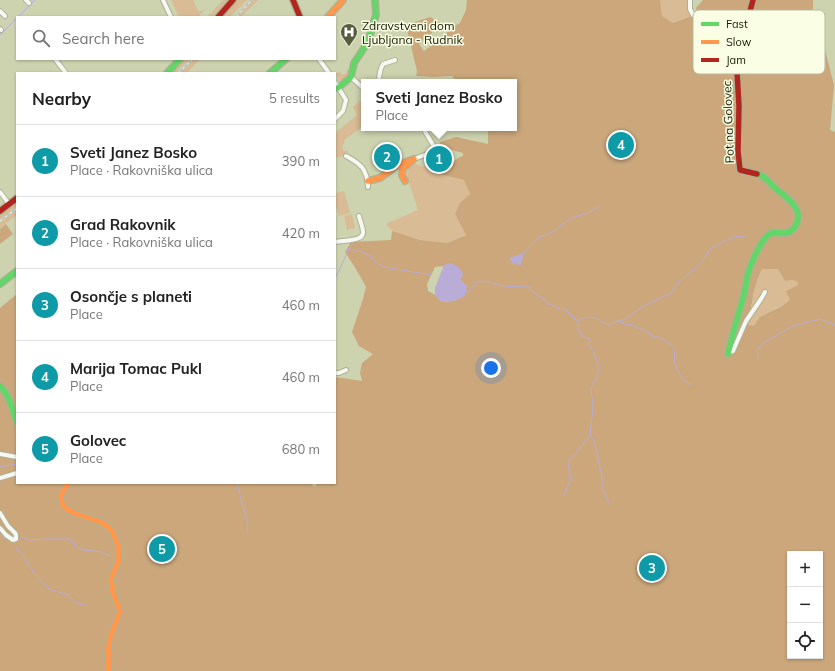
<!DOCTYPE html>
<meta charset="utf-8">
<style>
body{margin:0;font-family:Mulish,sans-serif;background:#f6f6f6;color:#222}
.controls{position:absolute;right:12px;bottom:12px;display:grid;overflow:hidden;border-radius:0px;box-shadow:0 1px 3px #0004}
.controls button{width:36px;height:36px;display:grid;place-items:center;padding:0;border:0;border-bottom:1px solid #e0e0e0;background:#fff;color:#222;font:20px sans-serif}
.you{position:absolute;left:491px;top:368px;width:14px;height:14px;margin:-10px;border:3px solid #fff;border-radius:50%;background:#1a73e8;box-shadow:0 0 0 6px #1a73e833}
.badge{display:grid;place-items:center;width:26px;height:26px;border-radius:50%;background:#0f766e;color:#fff;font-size:13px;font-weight:700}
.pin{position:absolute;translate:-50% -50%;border:2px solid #fff;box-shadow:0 1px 4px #0006}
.popup{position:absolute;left:361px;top:79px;width:156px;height:52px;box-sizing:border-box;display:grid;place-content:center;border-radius:0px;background:#fff;filter:drop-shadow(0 1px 3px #0005);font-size:13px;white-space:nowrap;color:#767676}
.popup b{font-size:15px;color:#222}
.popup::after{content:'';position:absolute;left:50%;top:100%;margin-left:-8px;border:8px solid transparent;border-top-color:#fff}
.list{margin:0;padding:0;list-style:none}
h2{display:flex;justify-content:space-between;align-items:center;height:52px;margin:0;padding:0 16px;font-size:17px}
h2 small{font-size:13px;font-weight:400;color:#767676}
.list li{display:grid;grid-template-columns:26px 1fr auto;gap:12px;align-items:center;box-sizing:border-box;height:72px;padding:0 16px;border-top:1px solid #e0e0e0}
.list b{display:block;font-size:15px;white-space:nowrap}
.list p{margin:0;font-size:13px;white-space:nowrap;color:#767676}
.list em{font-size:13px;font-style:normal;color:#767676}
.icon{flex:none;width:22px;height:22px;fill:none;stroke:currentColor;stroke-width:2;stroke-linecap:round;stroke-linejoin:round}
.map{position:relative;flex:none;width:835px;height:671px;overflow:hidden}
.search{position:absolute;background:#fff;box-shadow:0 1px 3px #0004;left:16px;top:16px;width:320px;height:44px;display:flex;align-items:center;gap:10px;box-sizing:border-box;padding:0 14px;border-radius:0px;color:#767676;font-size:15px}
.panel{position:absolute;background:#fff;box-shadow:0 1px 3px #0004;left:16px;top:72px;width:320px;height:412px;border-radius:0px}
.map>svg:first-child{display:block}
</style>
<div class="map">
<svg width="835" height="671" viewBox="0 0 835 671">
<rect width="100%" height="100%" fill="#cdd3af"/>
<!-- green -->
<path fill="#d9bb95" d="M171 0H193L199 12 205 9 200 15 201 17H179Z
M223 0H228L212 17H207Z
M236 0H247L230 17H221Z
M254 0H258L241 17H238Z
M660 0H690L693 9 692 16 673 23 662 16Z
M370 32 349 75 342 83 335 74 340 72 342 75 347 73 346 70H349L351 61Z
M183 59H190L175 73H170Z
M195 59H200L187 73H180Z
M359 101H364V126L344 140 345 142 342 147 343 150 348 151V153L343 156 335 158V133L356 116V113L353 107Z
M414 163 423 167 432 163 443 175 464 180 470 194 460 203 455 214 466 234 447 243 420 240 392 231 386 224 418 210 408 179 407 169Z
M344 191 350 213 339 216 335 203V193Z
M17 200V206L0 220V214Z
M17 210V215L0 228V223Z
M352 214 355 228 347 230 344 216Z
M762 269H778L785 281 793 280 798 282V285L791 300 782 306 774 309 755 326 746 324 751 309 753 298 756 282Z"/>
<!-- forest -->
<path fill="#cba77b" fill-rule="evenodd" d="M467 0H660L662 16 673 23 692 16 703 20 718 34 721 50 726 64 731 67 734 62 719 20 715 16 697 11 696 8 703 0H813V34L824 46 834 85 830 130 835 132V671H0V308L17 294V483H310L315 487 317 483H335V377L362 381 360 373 362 363 373 354 359 346 352 332 363 299 366 287 356 269 345 252 351 242 391 240 392 231 420 240 447 243 466 235 455 214 460 203 470 194 464 180 443 175 432 163 436 162V160L446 158 447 162 452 163 458 158 463 156V153L441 147 440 142 456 137 488 144V128H514V82H457L452 76 433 77 416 76 417 71 406 25 430 17 442 24 419 44 424 51 444 36 451 28 460 23 466 10ZM447 264 452 265 458 267 459 279 464 284 466 288 464 296C456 300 450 303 441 301L435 295 428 291 427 284 435 267 445 266ZM762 269H778L785 281 793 280 798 282V285L786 291 790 300 782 306 760 317 754 326 746 324 754 311 751 309C753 295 755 282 762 269ZM790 554H820V656H790Z
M6 224 13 234 0 244V229Z"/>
<!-- water -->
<path fill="#b9acd6" d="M521 254H523C524 258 520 261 521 266L515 263 513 264 511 262 512 261 510 260V258L512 257Z
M451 263 458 267 463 273 462 277 460 279 464 284 467 285V287L466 288 467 290C466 292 465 295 464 296 458 301 448 302 441 301L435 295V288L444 265Z"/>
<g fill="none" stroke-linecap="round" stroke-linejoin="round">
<!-- stream -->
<path stroke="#b9acd6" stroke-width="1" d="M18 17 35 0
M0 35 17 18
M348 248 349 249C355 250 362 251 368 255 374 258 375 263 384 267L431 275
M523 254 531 245 541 236 547 235 556 230 566 222 575 217 588 213 600 206
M335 279 349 249
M466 293C468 292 469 291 471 290 475 286 473 283 480 281L482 282 488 281 489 283C493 283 495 284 499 285 507 287 519 287 527 286L529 287 532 291 546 301 548 304 555 306 561 310 565 309 576 320H579L577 326 581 335 585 338H588L590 340 589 344C597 360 604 371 591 388L593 408 590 435 576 454 570 459 568 466 571 478 564 496
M579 320C584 318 589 316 595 318 600 319 602 324 609 324 615 324 618 319 624 320L642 307 671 293 677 284 701 263 711 248 733 237 746 236
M618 321 625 324 632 325 649 333 653 337H659L672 345 674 349 675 365 679 372 682 379 691 385
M758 359 757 351 762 344 792 326 820 319 835 325
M590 435 594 441 602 476V487L609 503
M0 467 17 464
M237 483 248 524 247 532
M0 535 5 539
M21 537 30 540 46 539H69L77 547 85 550 102 552 110 556
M15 547 25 558 29 566 36 575 49 589 68 595 77 603 85 605"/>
<defs>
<path id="street" d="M26 0 29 3
M163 0 171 17
M690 0V9L693 15 711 22 716 27 719 33 731 67 733 70 737 72
M0 11 5 16
M0 29 1 30
M55 59 66 73
M319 59 329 73
M351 77 364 89
M335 82 346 100 343 111 335 119
M379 82C379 76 380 69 383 64L395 60
M346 156C361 164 367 169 368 187
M414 159 430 153 434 149 433 145 423 128
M0 192 9 204
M335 242C342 240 364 242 363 232 363 227 360 221 359 216
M729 352 733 351 746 321 761 299 765 292
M335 373H339L346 370
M0 454 17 457
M0 478 17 473
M0 513 8 526 15 533 16 535V539L13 540 6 535 0 528"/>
<path id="fast" d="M167 73 180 59
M270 73 286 59
M338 88 351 77 354 63 366 45 369 38 376 15 375 0
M0 284 17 271
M728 354C732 335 738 317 743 298 745 291 746 284 747 277 750 265 756 252 763 241 765 238 768 234 772 233 776 232 780 233 784 233 791 233 797 226 798 219 800 204 782 195 774 187 768 181 765 176 757 174
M0 386C10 396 12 409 17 422"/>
<path id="slow" d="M328 17 343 0
M368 181 380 178 398 165 414 159 403 168 402 175 405 181
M68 483 61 495 62 504 67 509 74 513 100 522 107 526 112 531 119 548V560L112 576 111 580 113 592 116 601 119 607 120 612 110 637 108 657 109 671"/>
<path id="jam" d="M293 0 300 17
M753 0 742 40 737 72 739 106 738 151 740 170 757 174
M218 17 233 0
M0 211 17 198"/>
</defs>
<!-- street casing -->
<use href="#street" stroke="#adb295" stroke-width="6"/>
<!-- fast casing -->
<use href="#fast" stroke="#adb295" stroke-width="8"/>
<!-- slow casing -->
<use href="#slow" stroke="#adb295" stroke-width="8"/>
<!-- jam casing -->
<use href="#jam" stroke="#adb295" stroke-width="8"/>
<!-- street -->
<use href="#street" stroke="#f8f8f3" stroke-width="4"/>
<!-- fast -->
<use href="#fast" stroke="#63d668" stroke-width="5.5"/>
<!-- slow -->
<use href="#slow" stroke="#ff974d" stroke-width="5.5"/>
<!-- jam -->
<use href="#jam" stroke="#b3261e" stroke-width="5.5"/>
<defs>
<path id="rail" d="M236 17 252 0
M178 73 193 59
M0 221 17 208"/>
</defs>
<!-- rail casing -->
<use href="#rail" stroke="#c0c2b8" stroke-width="2.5"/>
<!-- rail -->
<use href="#rail" stroke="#f9fee4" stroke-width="1" stroke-dasharray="3" stroke-linecap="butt"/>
</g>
<!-- icons -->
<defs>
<symbol id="hospital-pin" viewBox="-11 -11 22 30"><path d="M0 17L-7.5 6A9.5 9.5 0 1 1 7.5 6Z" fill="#575b3f" stroke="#f9fee4"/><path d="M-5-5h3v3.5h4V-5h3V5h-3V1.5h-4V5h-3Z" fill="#fff"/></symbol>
</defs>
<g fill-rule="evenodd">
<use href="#hospital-pin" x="339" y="22" width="20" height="27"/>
</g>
<g text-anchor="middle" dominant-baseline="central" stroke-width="3" stroke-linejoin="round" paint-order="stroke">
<!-- poi labels -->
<g font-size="12" fill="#171b02" stroke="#f9fee4" text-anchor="start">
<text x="362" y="25">Zdravstveni dom<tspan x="362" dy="14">Ljubljana - Rudnik</tspan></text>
</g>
<!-- street labels -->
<g font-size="12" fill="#171b02" stroke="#f9fee4">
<text transform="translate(728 122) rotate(-92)">Pot na Golovec</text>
</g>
</g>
<!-- legend -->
<rect x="693" y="10" width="132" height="64" rx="6" fill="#f9fee4" stroke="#b5baa0" stroke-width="1"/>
<rect x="701" y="22" width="18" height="4" fill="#63d668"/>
<rect x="701" y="40" width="18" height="4" fill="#ff974d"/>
<rect x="701" y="58" width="18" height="4" fill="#b3261e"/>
<g font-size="11" fill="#171b02">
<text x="726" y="28">Fast</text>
<text x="726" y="46">Slow</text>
<text x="726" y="64">Jam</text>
</g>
</svg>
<div class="controls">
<button>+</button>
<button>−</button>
<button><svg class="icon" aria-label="locate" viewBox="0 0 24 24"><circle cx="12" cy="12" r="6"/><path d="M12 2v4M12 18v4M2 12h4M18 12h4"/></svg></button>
</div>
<div class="you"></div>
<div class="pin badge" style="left:439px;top:159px;background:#0f9aa8">1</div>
<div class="popup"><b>Sveti Janez Bosko</b>Place</div>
<div class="pin badge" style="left:387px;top:157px;background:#0f9aa8">2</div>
<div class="pin badge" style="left:652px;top:568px;background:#0f9aa8">3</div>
<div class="pin badge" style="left:621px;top:145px;background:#0f9aa8">4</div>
<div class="pin badge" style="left:162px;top:549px;background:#0f9aa8">5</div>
<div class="search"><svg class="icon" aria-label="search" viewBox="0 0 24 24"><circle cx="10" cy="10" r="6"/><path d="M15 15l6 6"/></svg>Search here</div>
<section class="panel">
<h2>Nearby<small>5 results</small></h2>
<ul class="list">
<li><span class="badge" style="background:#0f9aa8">1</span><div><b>Sveti Janez Bosko</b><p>Place · Rakovniška ulica</p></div><em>390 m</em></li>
<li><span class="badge" style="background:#0f9aa8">2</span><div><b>Grad Rakovnik</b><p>Place · Rakovniška ulica</p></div><em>420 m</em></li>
<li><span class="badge" style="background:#0f9aa8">3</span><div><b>Osončje s planeti</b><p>Place</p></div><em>460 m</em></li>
<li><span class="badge" style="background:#0f9aa8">4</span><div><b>Marija Tomac Pukl</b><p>Place</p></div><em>460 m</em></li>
<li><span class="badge" style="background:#0f9aa8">5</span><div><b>Golovec</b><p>Place</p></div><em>680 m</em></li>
</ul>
</section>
</div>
